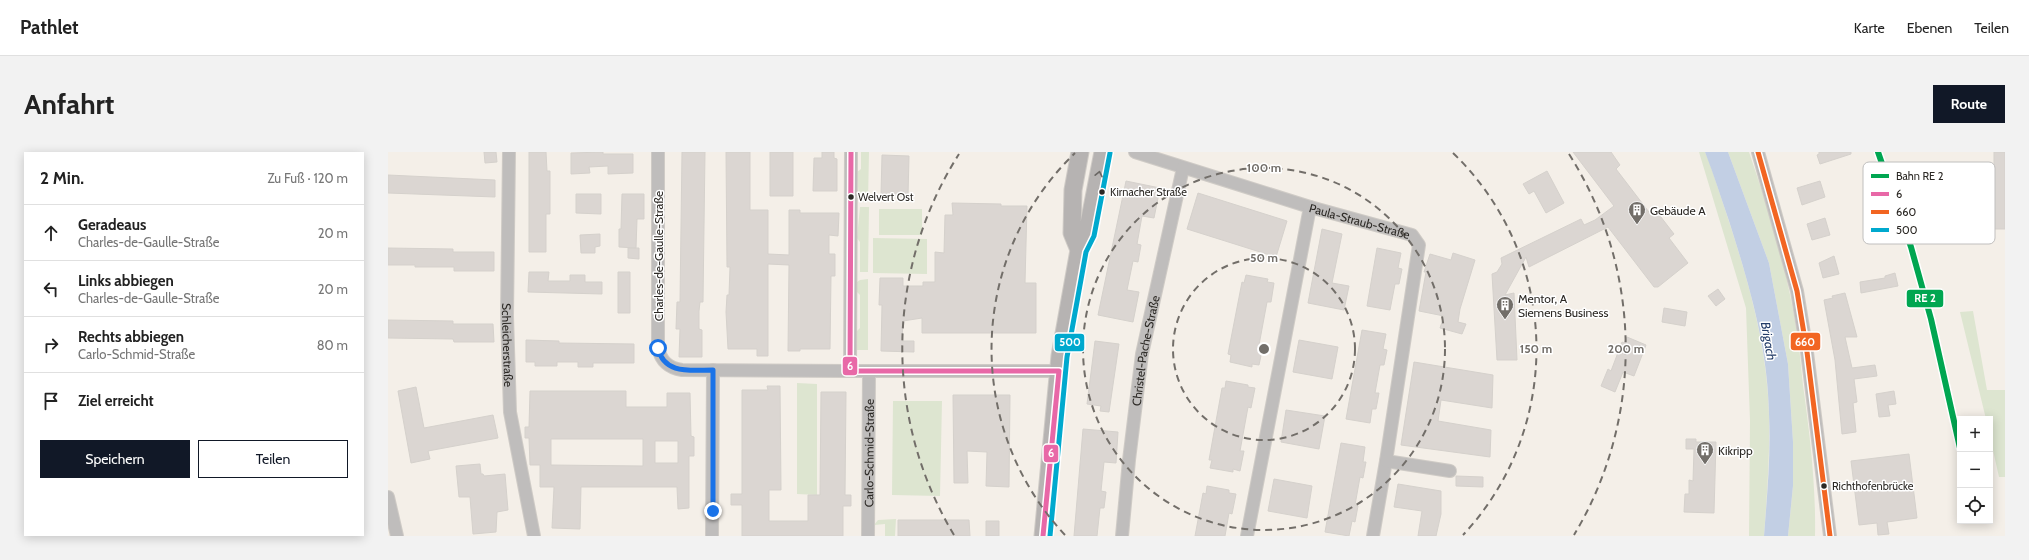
<!DOCTYPE html>
<html lang="de">
<meta charset="utf-8">
<style>
body{margin:0;font-family:Cabin,sans-serif;background:#f2f2f2;color:#222}
.controls{position:absolute;right:12px;bottom:12px;display:grid;overflow:hidden;border-radius:0px;box-shadow:0 2px 10px #0003}
.controls button{width:36px;height:36px;display:grid;place-items:center;padding:0;border:0;border-bottom:1px solid #e0e0e0;background:#fff;color:#222;font:20px sans-serif}
.stop{position:absolute;width:12px;height:12px;margin:-9px;border:3px solid #1a73e8;border-radius:50%;background:#fff}
.stop.end{background:#1a73e8;border-color:#fff;box-shadow:0 1px 4px #0008}
.list{margin:0;padding:0;list-style:none}
h2{display:flex;justify-content:space-between;align-items:center;height:52px;margin:0;padding:0 16px;font-size:17px}
h2 small{font-size:13px;font-weight:400;color:#767676}
.list li{display:grid;grid-template-columns:26px 1fr auto;gap:12px;align-items:center;box-sizing:border-box;height:56px;padding:0 16px;border-top:1px solid #e0e0e0}
.list b{display:block;font-size:15px;white-space:nowrap}
.list p{margin:0;font-size:13px;white-space:nowrap;color:#767676}
.list em{font-size:13px;font-style:normal;color:#767676}
.actions{display:flex;gap:8px;padding:12px 16px}
.actions a{flex:1;padding:9px 0;border:1px solid #111827;border-radius:0px;text-align:center;font-size:14px;color:#111827}
.actions .main{background:#111827;color:#fff}
.icon{flex:none;width:22px;height:22px;fill:none;stroke:currentColor;stroke-width:2;stroke-linecap:round;stroke-linejoin:round}
.map{position:relative;flex:none;width:1617px;height:384px;overflow:hidden;border-radius:0px}
header{display:flex;align-items:center;gap:24px;box-sizing:border-box;height:56px;padding:0 20px;background:#fff;border-bottom:1px solid #e0e0e0}
header strong{font-size:19px}
nav{display:flex;gap:22px;margin-inline-start:auto;font-size:14px}
.intro{display:flex;align-items:center;justify-content:space-between;box-sizing:border-box;height:96px;padding:0 24px}
h1{margin:0;font-size:28px}
.button{padding:10px 18px;border-radius:0px;background:#111827;color:#fff;font-size:14px;font-weight:700}
main{display:flex;gap:24px;padding:0 24px}
aside{flex:1;background:#fff;border-radius:0px;box-shadow:0 2px 10px #0003}
.map>svg:first-child{display:block}
</style>
<header>
<strong>Pathlet</strong>
<nav><a>Karte</a><a>Ebenen</a><a>Teilen</a></nav>
</header>
<div class="intro"><h1>Anfahrt</h1><a class="button">Route</a></div>
<main>
<aside>
<h2>2 Min.<small>Zu Fuß · 120 m</small></h2>
<ul class="list">
<li><svg class="icon" aria-label="ahead" viewBox="0 0 24 24"><path d="M12 20V5M6 11l6-6 6 6"/></svg><div><b>Geradeaus</b><p>Charles-de-Gaulle-Straße</p></div><em>20 m</em></li>
<li><svg class="icon" aria-label="left" viewBox="0 0 24 24"><path d="M17 20v-9H6M10 6l-5 5 5 5"/></svg><div><b>Links abbiegen</b><p>Charles-de-Gaulle-Straße</p></div><em>20 m</em></li>
<li><svg class="icon" aria-label="right" viewBox="0 0 24 24"><path d="M7 20v-9h11M14 6l5 5-5 5"/></svg><div><b>Rechts abbiegen</b><p>Carlo-Schmid-Straße</p></div><em>80 m</em></li>
<li><svg class="icon" aria-label="arrive" viewBox="0 0 24 24"><path d="M6 21V4h12l-3 4 3 4H6"/></svg><div><b>Ziel erreicht</b></div></li>
</ul>
<div class="actions"><a class="main">Speichern</a><a>Teilen</a></div>
</aside>
<div class="map">
<svg width="1617" height="384" viewBox="0 0 1617 384">
<rect width="100%" height="100%" fill="#f4efe8"/>
<!-- green -->
<path fill="#dde5d0" d="M473 0H481L480 50 471 49 469 20 473 17Z
M1311 0H1317L1321 9C1348 91 1379 175 1381 263 1382 303 1379 344 1376 384H1361L1362 269 1358 156Z
M1340 0H1361C1381 59 1400 120 1409 182 1412 199 1413 216 1415 233 1422 283 1428 334 1427 384H1400L1405 334V290L1400 212 1381 111Z
M472 55H481L480 120H472V90L469 86Z
M491 57H534V83H491Z
M485 86 539 87V122L485 121Z
M480 127V198H468V180L472 176V143L468 139 469 130 472 128Z
M1585 159 1599 238H1617V325H1611L1602 285V267H1598L1572 160Z
M409 231 429 232V343L409 342Z
M505 249H554L552 344 504 343Z
M508 367 507 384H497V372L486 373 490 368Z"/>
<!-- water -->
<path fill="#c2cfe4" d="M1317 0H1340L1381 111 1400 212 1405 290V334L1400 384H1376C1379 344 1383 303 1381 262 1380 196 1361 132 1341 69 1333 46 1326 23 1317 0Z"/>
<!-- building -->
<path fill="#dbd6d2" stroke="#d5d1cc" fill-rule="evenodd" d="M96 0H108L109 10 97 11Z
M141 0H158L159 19H162V62H158V100H141Z
M215 0V2H245V21L220 22V14L201 15 202 21 183 22V1Z
M294 0H317L315 150H312L311 159V177L314 178V205H291L292 177H288L289 150H292Z
M338 0H362V58H380V102L401 103V58H412V61H451L450 84 441 83V102H447V124H443L442 197H412V199H400L401 113 380 112V204H369V197H340L338 160 339 143H341L342 115H339Z
M382 0H405V44H382Z
M434 0H446V6L449 7V39H425L426 6H434Z
M1185 0H1223L1232 13 1228 17 1264 64 1269 60 1286 82 1281 86 1300 111 1270 135H1266L1220 75 1141 115 1138 105 1117 143 1126 141 1129 208H1109L1104 122 1109 120 1114 112 1113 106 1193 67 1196 73 1207 68 1226 54Z
M1431 0H1463V2L1432 12 1429 3 1431 2Z
M1606 0H1617V77H1606Z
M494 3 521 4 520 44 493 43Z
M1159 19 1176 51 1158 61 1146 39 1141 42 1135 32Z
M0 23 107 28V45L0 41Z
M738 29 772 36 766 66 754 64 749 92 753 93 750 110 745 109 739 138 751 140 745 170 710 163Z
M1432 29 1437 45 1414 53 1409 36Z
M810 41 899 69 888 105 799 77Z
M188 42H213V62L188 61Z
M234 42H256V67H249L248 96 231 95V77H233Z
M564 51 613 52V54H639L637 131H648V181H534V166L515 169 514 189H526V200L493 199 494 153H491L492 126H515V134H535V130H547V100L556 101 557 63H565Z
M1437 66 1442 83 1424 88 1419 72Z
M934 77 954 82 944 131 961 134 956 158 920 151Z
M212 82V94L207 95V101H193L192 83Z
M0 96 65 97V100H106V119H66V115H27V113H0Z
M240 96H251V107L240 106Z
M989 96 1013 101 1010 116 1014 117 1011 132H1007L1002 158 979 154Z
M1065 101 1087 108 1072 157 1070 170 1078 172 1074 182 1052 176 1056 164 1031 159 1038 120H1036L1042 102 1063 108Z
M1446 104 1451 122 1435 126 1431 111Z
M141 120H161L160 129H182V123H197V130H214V142L140 140Z
M230 120H242V161H230Z
M1507 121 1510 134 1473 141 1472 130 1497 126V124Z
M858 123 880 127 879 130 886 131 883 150H879L871 193 875 194 871 213 864 212V215L842 210 843 203 840 202 854 130 856 131Z
M1330 137 1337 147 1328 154 1320 144Z
M1457 141 1469 185H1457L1464 216 1487 213 1489 224 1466 227 1469 250 1465 251 1468 280 1454 282 1447 208 1436 148 1445 146 1444 144Z
M1276 156 1299 160 1297 174 1274 170Z
M0 168 65 169V172H105L106 190H66L65 187 0 186Z
M974 178 998 182 995 197 999 198 996 213H992L987 241H991L988 257H984L982 271 958 267Z
M1239 185 1258 193 1246 224 1235 220 1227 240 1213 234 1220 217 1223 219 1234 190 1236 191Z
M138 188 171 189V191L246 192V211H205V215H190V210H169V214H147V210H138Z
M911 188 950 195 944 227 905 220Z
M707 189 731 192 721 260 712 259 713 254 699 252Z
M1026 210 1105 223 1104 256 1053 248 1050 269 1103 278 1102 305 1013 293Z
M838 229 860 233V235L867 236 863 256 860 255 852 299H856L852 319 845 317V320L822 316 824 308H821L834 236H837Z
M379 234H392L393 338H381V369H420V343H432L433 240H458L457 343H463V354H455V384H354V353H343V342H354V238H380Z
M28 235 36 276 105 263 110 286 40 299 42 307 23 311 10 239Z
M142 239H238V255H279V241H302L303 284 306 285V304H301V356L290 357 289 335H193L192 377 164 376 166 335H152V313H142L141 286H137V275H141ZM163 287H255V314L163 313ZM267 289H290V311H267Z
M1506 239 1508 252 1500 253 1502 264 1491 265 1488 242Z
M565 243H622L621 335 598 334 599 300 579 299 580 331H566Z
M898 258 937 264 931 297 893 290Z
M695 277 730 280 728 311 716 310 713 339 718 340 716 356H712L709 384H686Z
M1298 287H1308V290H1328L1326 361 1296 360 1297 342H1301V328L1305 329 1306 297H1298Z
M953 291 977 295 975 310H978L975 326 972 325 967 353 970 354 967 370 964 369 961 384 937 380Z
M1521 302 1529 366 1499 370 1501 382 1490 383 1489 371 1471 373 1463 309Z
M92 312 93 322H95L96 324 117 322 120 358 109 360 108 380 85 382 82 345H71L68 314Z
M1068 324 1095 325V335L1068 334Z
M886 327 924 334 919 366 880 359Z
M1010 332 1053 339V362L1048 384H1030L1034 359 1006 355Z
M819 334 841 338V341L848 342 844 362 841 361 837 384H807L815 341 818 342Z
M510 368H581L582 384H510Z
M598 369H611V384H598Z"/>
<g fill="none" stroke-linecap="round" stroke-linejoin="round">
<defs>
<g id="street">
<path id="s1" d="M121 0 119 164 122 260 146 384"/>
<path d="M270 0V196C273 209 280 216 294 218L462 219"/>
<path d="M463 0 462 219H671"/>
<path id="s2" d="M747 0 922 55 1024 83 1031 93 998 309 985 384"/>
<path d="M1370 0 1409 139 1419 200 1442 384"/>
<path d="M998 309 1062 319"/>
<path d="M0 345 9 384"/>
<path d="M324 384 325 218"/>
<path id="s3" d="M480 384 481 219"/>
<path id="s4" d="M734 384 741 308 754 202 795 16"/>
<path d="M859 384 922 55"/>
</g>
<path id="secondary" d="M691 98 684 81 685 38 692 0
M655 384 672 204 691 98 699 82 715 0"/>
</defs>
<!-- street casing -->
<use href="#street" stroke="#cfcbc6" stroke-width="14"/>
<!-- secondary casing -->
<use href="#secondary" stroke="#cfcbc6" stroke-width="19"/>
<!-- street -->
<use href="#street" stroke="#bfbdbc" stroke-width="12"/>
<!-- secondary -->
<use href="#secondary" stroke="#b6b3b2" stroke-width="17"/>
<defs>
<path id="bus-1" d="M463 0 462 219H671
M655 384 671 219"/>
<path id="bus-2" d="M1370 0 1409 139 1419 200 1442 384"/>
<path id="bus-3" d="M662 384 679 205 698 100 706 84 722 1"/>
</defs>
<!-- bus-1 casing -->
<use href="#bus-1" stroke="#fff" stroke-width="8"/>
<!-- bus-2 casing -->
<use href="#bus-2" stroke="#fff" stroke-width="8"/>
<!-- bus-3 casing -->
<use href="#bus-3" stroke="#fff" stroke-width="8"/>
<!-- bus-1 -->
<use href="#bus-1" stroke="#e868a7" stroke-width="5"/>
<!-- bus-2 -->
<use href="#bus-2" stroke="#f26522" stroke-width="5"/>
<!-- bus-3 -->
<use href="#bus-3" stroke="#00a9ce" stroke-width="5"/>
<defs>
<path id="rail-1" d="M1490 0 1523 95 1543 167 1572 296"/>
</defs>
<!-- rail-1 casing -->
<use href="#rail-1" stroke="#fff" stroke-width="9"/>
<!-- rail-1 -->
<use href="#rail-1" stroke="#00a651" stroke-width="6"/>
</g>
<!-- one-way arrows -->
<defs><path id="oneway-chevron" d="M-2-3.5L2.5 0L-2 3.5" fill="none" stroke-width="1.6" stroke-linecap="round" stroke-linejoin="round"/></defs>
<use stroke="#6a6764" href="#oneway-chevron" transform="translate(711 22) rotate(-78)"/>
<g fill="none" stroke-linecap="round" stroke-linejoin="round">
<!-- route -->
<path stroke="#1a73e8" stroke-width="5" d="M270 196C276 223 303 218 325 218V359"/>
</g>
<!-- distance rings -->
<g fill="none" stroke="#726e69" stroke-width="2" stroke-dasharray="7 5">
<circle cx="876" cy="197" r="91"/>
<circle cx="876" cy="197" r="181"/>
<path d="M677 383A272 272 0 0 1 687 1M1065 1A272 272 0 0 1 1075 383"/>
<path d="M566 383A362 362 0 0 1 571 2M1181 2A362 362 0 0 1 1186 383"/>
</g>
<!-- icons -->
<defs>
<symbol id="building-pin" viewBox="-11 -11 22 30"><path d="M0 17L-7.5 6A9.5 9.5 0 1 1 7.5 6Z" fill="#726e69" stroke="#fff"/><path d="M-4-6H4V6H1V3H-1V6H-4ZM-2.5-4.3h1.7v1.8h-1.7ZM.8-4.3h1.7v1.8H.8ZM-2.5-1h1.7V.8h-1.7ZM.8-1h1.7V.8H.8Z" fill="#fff"/></symbol>
</defs>
<g fill-rule="evenodd">
<use href="#building-pin" x="1239" y="48" width="20" height="27"/>
<use href="#building-pin" x="1107" y="143" width="20" height="27"/>
<use href="#building-pin" x="1307" y="288" width="20" height="27"/>
</g>
<!-- markers -->
<g fill="#2c2925" stroke="#fff" stroke-width="1.5">
<circle cx="714" cy="40" r="3.5"/>
<circle cx="463" cy="45" r="3.5"/>
<circle cx="1436" cy="334" r="3.5"/>
</g>
<g text-anchor="middle" dominant-baseline="central" stroke-width="3" stroke-linejoin="round" paint-order="stroke">
<!-- bus labels -->
<g font-size="11" fill="#2c2925" stroke="#fff" text-anchor="start">
<text x="722" y="40">Kirnacher Straße</text>
<text x="470" y="45">Welvert Ost</text>
<text x="1444" y="334">Richthofenbrücke</text>
</g>
<!-- poi labels -->
<g font-size="12" fill="#2c2925" stroke="#fff" text-anchor="start">
<text x="1262" y="58">Gebäude A</text>
<text x="1130" y="146">Mentor, A<tspan x="1130" dy="14">Siemens Business</tspan></text>
<text x="1330" y="298">Kikripp</text>
</g>
<!-- street labels -->
<g font-size="12" fill="#2c2925" stroke="#fff">
<text stroke="none"><textPath href="#s2" startOffset="235">Paula-Straub-Straße</textPath></text>
<text transform="translate(270 104) rotate(-90)">Charles-de-Gaulle-Straße</text>
<text stroke="none"><textPath href="#s1" startOffset="193">Schleicherstraße</textPath></text>
<text stroke="none"><textPath href="#s4" startOffset="187">Christel-Pache-Straße</textPath></text>
<text stroke="none"><textPath href="#s3" startOffset="83">Carlo-Schmid-Straße</textPath></text>
</g>
<!-- water labels -->
<g font-size="13" font-style="italic" fill="#223b67" stroke="#fff">
<text transform="translate(1381 189) rotate(80)">Brigach</text>
</g>
</g>
<!-- legend -->
<rect x="1475" y="10" width="132" height="82" rx="6" fill="#fff" stroke="#c0bfbe" stroke-width="1"/>
<rect x="1483" y="22" width="18" height="4" fill="#00a651"/>
<rect x="1483" y="40" width="18" height="4" fill="#e868a7"/>
<rect x="1483" y="58" width="18" height="4" fill="#f26522"/>
<rect x="1483" y="76" width="18" height="4" fill="#00a9ce"/>
<g font-size="11" fill="#2c2925">
<text x="1508" y="28">Bahn RE 2</text>
<text x="1508" y="46">6</text>
<text x="1508" y="64">660</text>
<text x="1508" y="82">500</text>
</g>
<circle cx="876" cy="197" r="6" fill="#726e69" stroke="#fff" stroke-width="2"/>
<g font-size="12" text-anchor="middle" font-weight="bold" fill="#726e69" stroke="#fff" stroke-width="3" stroke-linejoin="round" paint-order="stroke">
<text x="876" y="20">100 m</text>
<text x="876" y="110">50 m</text>
<text x="1148" y="201">150 m</text>
<text x="1238" y="201">200 m</text>
</g>
<g stroke="#fff" stroke-width="1.5">
<rect x="1518" y="137" width="38" height="19" rx="4" fill="#00a651"/>
<rect x="1402" y="180" width="31" height="19" rx="4" fill="#f26522"/>
<rect x="666" y="181" width="31" height="19" rx="4" fill="#00a9ce"/>
<rect x="454" y="204" width="16" height="20" rx="4" fill="#e868a7"/>
<rect x="655" y="292" width="16" height="19" rx="4" fill="#e868a7"/>
</g>
<g font-size="11" text-anchor="middle" font-weight="bold" fill="#fff">
<text x="1537" y="150">RE 2</text>
<text x="1417" y="194">660</text>
<text x="682" y="194">500</text>
<text x="462" y="218">6</text>
<text x="663" y="305">6</text>
</g>
</svg>
<div class="controls">
<button>+</button>
<button>−</button>
<button><svg class="icon" aria-label="locate" viewBox="0 0 24 24"><circle cx="12" cy="12" r="6"/><path d="M12 2v4M12 18v4M2 12h4M18 12h4"/></svg></button>
</div>
<div class="stop" style="left:270px;top:196px"></div>
<div class="stop end" style="left:325px;top:359px"></div>
</div>
</main>
